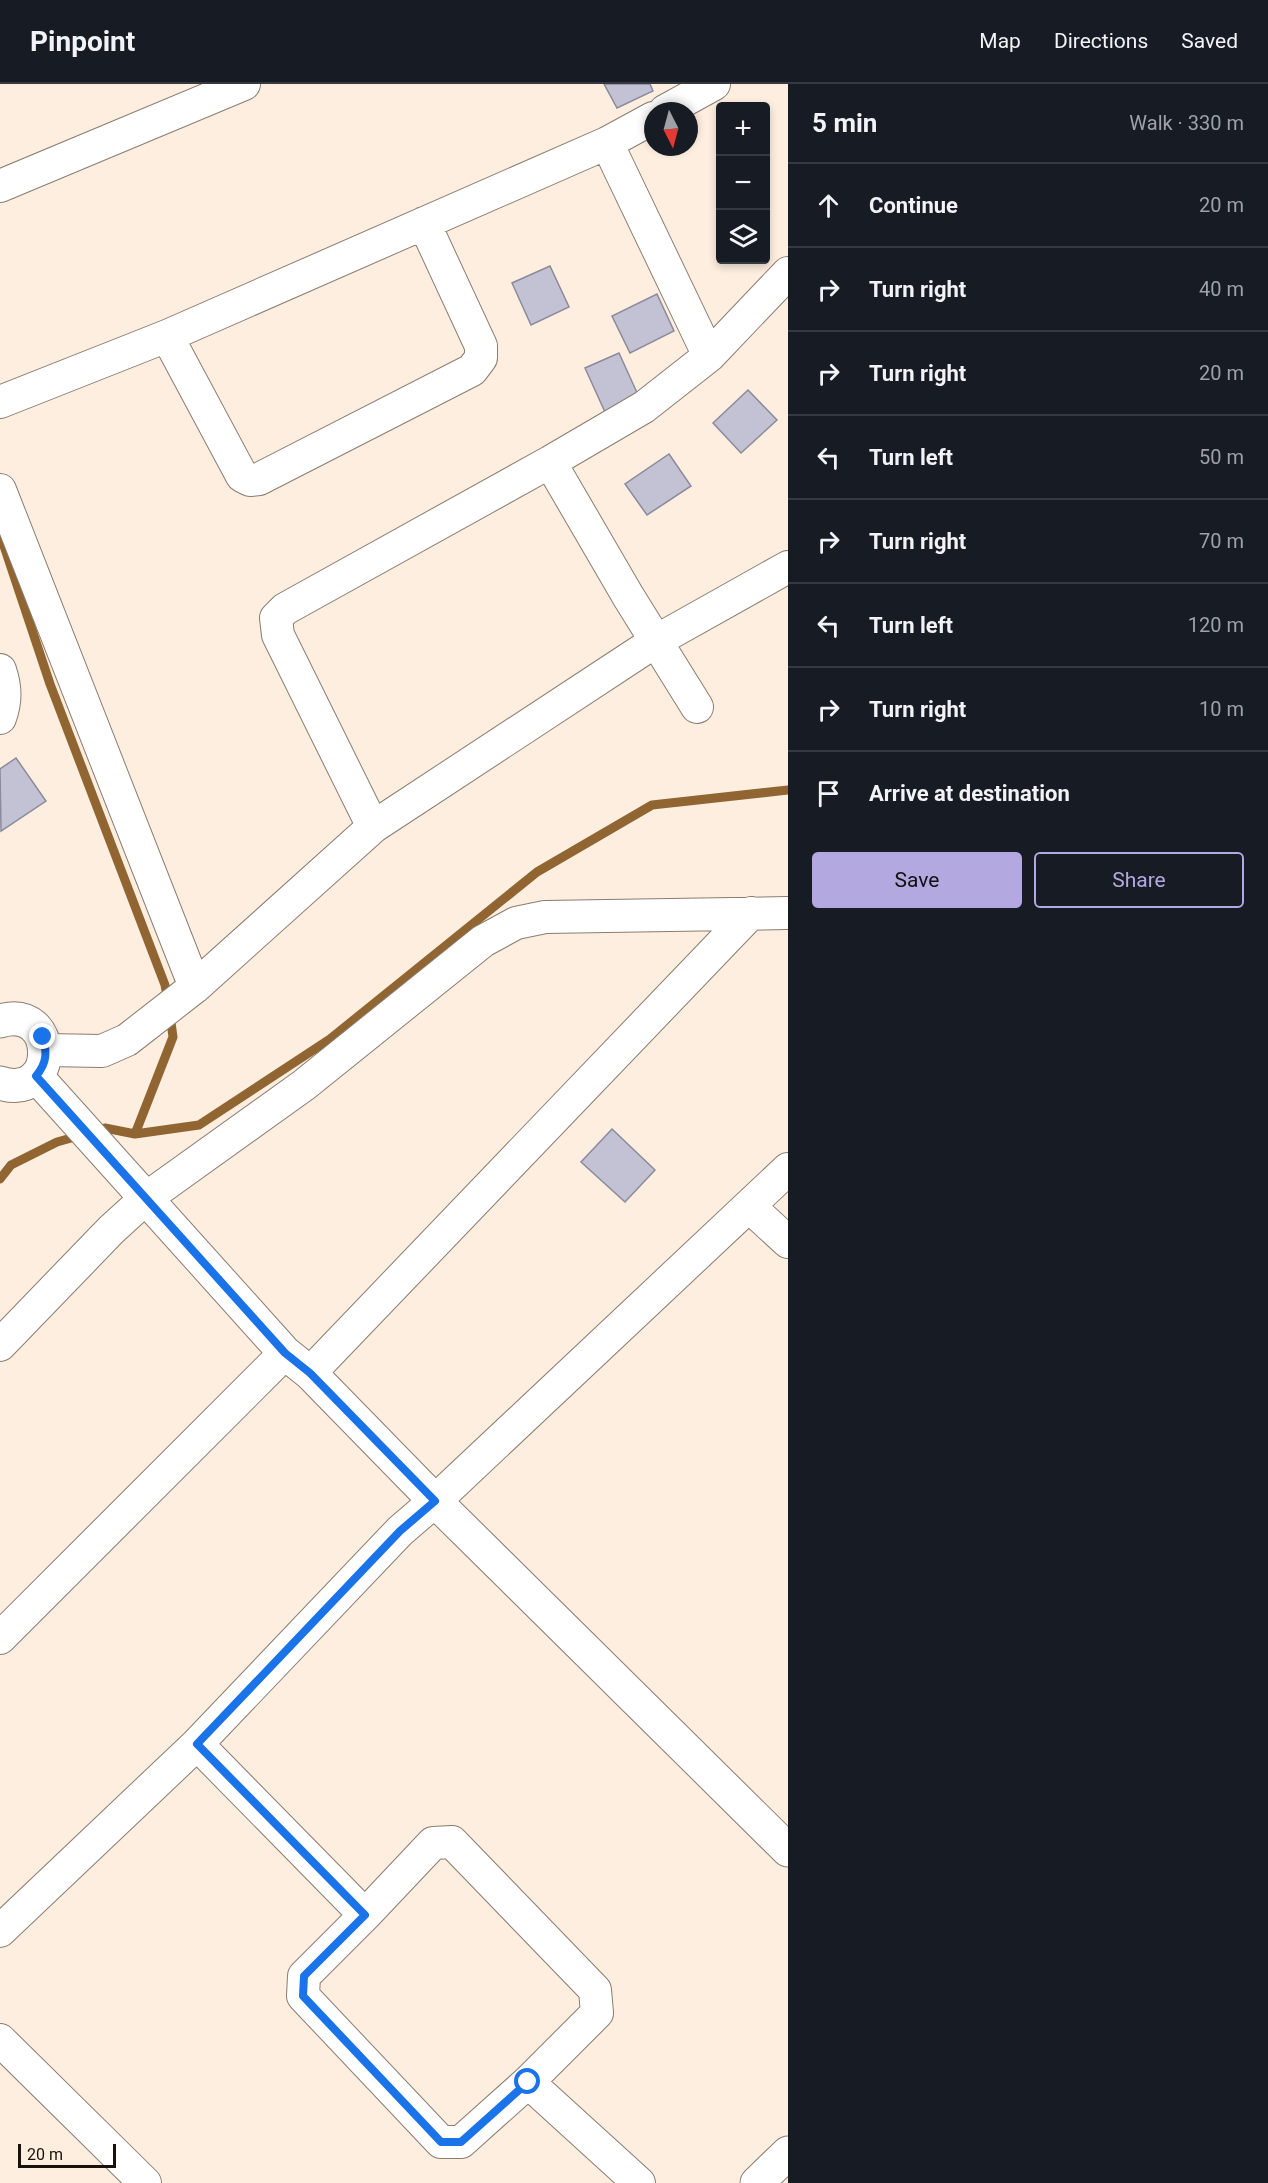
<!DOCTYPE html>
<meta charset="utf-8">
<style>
body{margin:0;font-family:Roboto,sans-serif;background:#20242c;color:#f1f3f6}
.controls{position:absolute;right:18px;top:18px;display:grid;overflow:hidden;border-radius:6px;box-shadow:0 3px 9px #0003}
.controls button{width:54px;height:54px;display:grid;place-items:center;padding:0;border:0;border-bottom:2px solid #363941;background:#171b24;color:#f1f3f6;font:30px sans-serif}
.compass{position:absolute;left:644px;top:18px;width:54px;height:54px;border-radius:50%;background:#171b24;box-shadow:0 3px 9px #0003;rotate:174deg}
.scale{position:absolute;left:18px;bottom:15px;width:98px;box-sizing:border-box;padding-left:6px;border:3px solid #17120d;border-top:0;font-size:16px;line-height:21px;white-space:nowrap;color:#17120d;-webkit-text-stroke:4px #fdeedf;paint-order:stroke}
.stop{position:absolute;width:18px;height:18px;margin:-14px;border:4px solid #1a73e8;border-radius:50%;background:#fff}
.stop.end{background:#1a73e8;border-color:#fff;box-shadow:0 2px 6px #0008}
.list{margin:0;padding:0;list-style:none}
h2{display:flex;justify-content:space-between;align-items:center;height:78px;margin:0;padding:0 24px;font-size:26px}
h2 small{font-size:20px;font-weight:400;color:#9ea1a6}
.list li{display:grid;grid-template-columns:39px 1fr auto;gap:18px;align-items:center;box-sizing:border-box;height:84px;padding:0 24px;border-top:2px solid #363941}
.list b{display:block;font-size:22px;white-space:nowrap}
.list em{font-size:20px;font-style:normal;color:#9ea1a6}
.actions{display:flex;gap:12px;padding:18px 24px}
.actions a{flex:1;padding:14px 0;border:2px solid #b3a8e0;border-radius:6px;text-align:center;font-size:21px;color:#b3a8e0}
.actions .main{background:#b3a8e0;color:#111}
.icon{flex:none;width:33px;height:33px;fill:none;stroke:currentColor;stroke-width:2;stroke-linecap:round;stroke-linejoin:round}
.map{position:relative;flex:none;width:788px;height:2099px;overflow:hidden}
header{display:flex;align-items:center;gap:36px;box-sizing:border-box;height:84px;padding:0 30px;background:#171b24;border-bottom:2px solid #363941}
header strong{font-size:28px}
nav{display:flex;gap:33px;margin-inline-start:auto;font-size:21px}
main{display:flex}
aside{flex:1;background:#171b24}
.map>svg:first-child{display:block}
</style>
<header>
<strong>Pinpoint</strong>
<nav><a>Map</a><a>Directions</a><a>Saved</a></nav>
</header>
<main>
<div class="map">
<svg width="788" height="2099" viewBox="0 0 788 2099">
<rect width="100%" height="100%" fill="#fdeedf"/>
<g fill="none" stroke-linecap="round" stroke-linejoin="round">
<!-- stream -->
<path stroke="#906531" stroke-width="9" d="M0 450 50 600 165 901 168 917
M95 1047 105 1044 135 1050 199 1041 330 955 537 788 652 721 788 706
M135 1050 173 953 170 931
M0 1095 11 1081 57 1058 82 1051"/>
</g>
<!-- building -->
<path fill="#c3c2d4" stroke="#8b8a9b" stroke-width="1.5" d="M604 0H650L653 7 617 24Z
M550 182 569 223 531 241 512 199Z
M657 210 674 247 630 269 612 232Z
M619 269 639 313 605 328 585 284Z
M748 306 777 336 741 369 713 339Z
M669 370 691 402 647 431 625 400Z
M16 674 46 717 1 747 0 685Z
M612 1045 655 1086 625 1118 581 1078Z"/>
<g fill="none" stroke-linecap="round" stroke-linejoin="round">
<defs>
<path id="minor" d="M665 27 714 0
M653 34 607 59 709 272
M0 102 244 0
M167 252 242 392 250 396 259 395 472 286 481 274V262L424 139
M0 318 167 252 607 59
M550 378 628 512 697 623
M0 406 195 903
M0 586C6 604 6 617 0 634
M373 743 278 551 276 534 285 525 550 378 644 323 709 272 788 189
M46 966 102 967 127 956 195 903 373 743 656 557 788 483
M750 1123 788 1158
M0 1261 111 1146 145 1115 304 1001 483 857 516 839 545 833 788 829
M310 1289 751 829
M0 1554 285 1269
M197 1660 365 1831 304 1892 303 1912 441 2058H461L528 1998
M365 1831 433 1759 452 1758 595 1906 597 1929 528 1998 639 2099
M0 1847 197 1660 400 1447 435 1417 788 1085
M0 1956 145 2099"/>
<path id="tertiary" d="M0 937C59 919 60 1018 0 999
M36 992 285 1269 310 1289 435 1417 788 1766
M757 2099 788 2069"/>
</defs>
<!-- minor casing -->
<use href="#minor" stroke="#8a7d70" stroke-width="34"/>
<!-- tertiary casing -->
<use href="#tertiary" stroke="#8a7d70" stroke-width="35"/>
<!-- minor -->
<use href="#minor" stroke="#fff" stroke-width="32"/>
<!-- tertiary -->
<use href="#tertiary" stroke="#fff" stroke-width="33"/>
</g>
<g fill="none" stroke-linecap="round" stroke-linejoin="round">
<!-- route -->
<path stroke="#1a73e8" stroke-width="8" d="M43 953C47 969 47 979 36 992L285 1269 310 1289 435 1417 400 1447 197 1660 365 1831 304 1892 303 1912 441 2058H461L528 1998"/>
</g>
</svg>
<div class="controls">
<button>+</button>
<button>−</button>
<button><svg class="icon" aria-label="layers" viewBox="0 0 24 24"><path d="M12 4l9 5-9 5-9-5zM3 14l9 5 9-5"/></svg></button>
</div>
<svg class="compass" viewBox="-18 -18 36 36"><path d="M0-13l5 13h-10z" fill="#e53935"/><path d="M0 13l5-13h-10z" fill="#9ea1a6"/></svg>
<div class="scale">20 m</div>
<div class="stop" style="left:528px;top:1998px"></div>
<div class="stop end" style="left:43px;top:953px"></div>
</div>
<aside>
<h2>5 min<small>Walk · 330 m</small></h2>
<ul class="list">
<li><svg class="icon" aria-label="ahead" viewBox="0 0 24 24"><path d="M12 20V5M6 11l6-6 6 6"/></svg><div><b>Continue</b></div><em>20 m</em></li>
<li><svg class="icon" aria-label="right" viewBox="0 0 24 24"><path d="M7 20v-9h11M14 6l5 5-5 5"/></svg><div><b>Turn right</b></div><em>40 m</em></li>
<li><svg class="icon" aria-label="right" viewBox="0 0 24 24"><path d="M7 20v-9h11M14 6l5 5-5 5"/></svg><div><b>Turn right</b></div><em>20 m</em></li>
<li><svg class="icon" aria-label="left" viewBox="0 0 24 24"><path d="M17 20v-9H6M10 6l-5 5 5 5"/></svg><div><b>Turn left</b></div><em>50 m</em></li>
<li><svg class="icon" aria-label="right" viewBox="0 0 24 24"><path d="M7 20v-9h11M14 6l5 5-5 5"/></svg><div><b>Turn right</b></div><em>70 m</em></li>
<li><svg class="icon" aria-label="left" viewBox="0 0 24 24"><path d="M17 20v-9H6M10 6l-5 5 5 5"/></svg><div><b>Turn left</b></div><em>120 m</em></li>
<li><svg class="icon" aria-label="right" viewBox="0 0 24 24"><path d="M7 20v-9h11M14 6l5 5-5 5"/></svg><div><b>Turn right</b></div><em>10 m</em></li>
<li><svg class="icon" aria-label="arrive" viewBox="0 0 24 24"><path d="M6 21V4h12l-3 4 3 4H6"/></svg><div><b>Arrive at destination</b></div></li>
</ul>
<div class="actions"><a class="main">Save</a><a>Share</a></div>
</aside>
</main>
